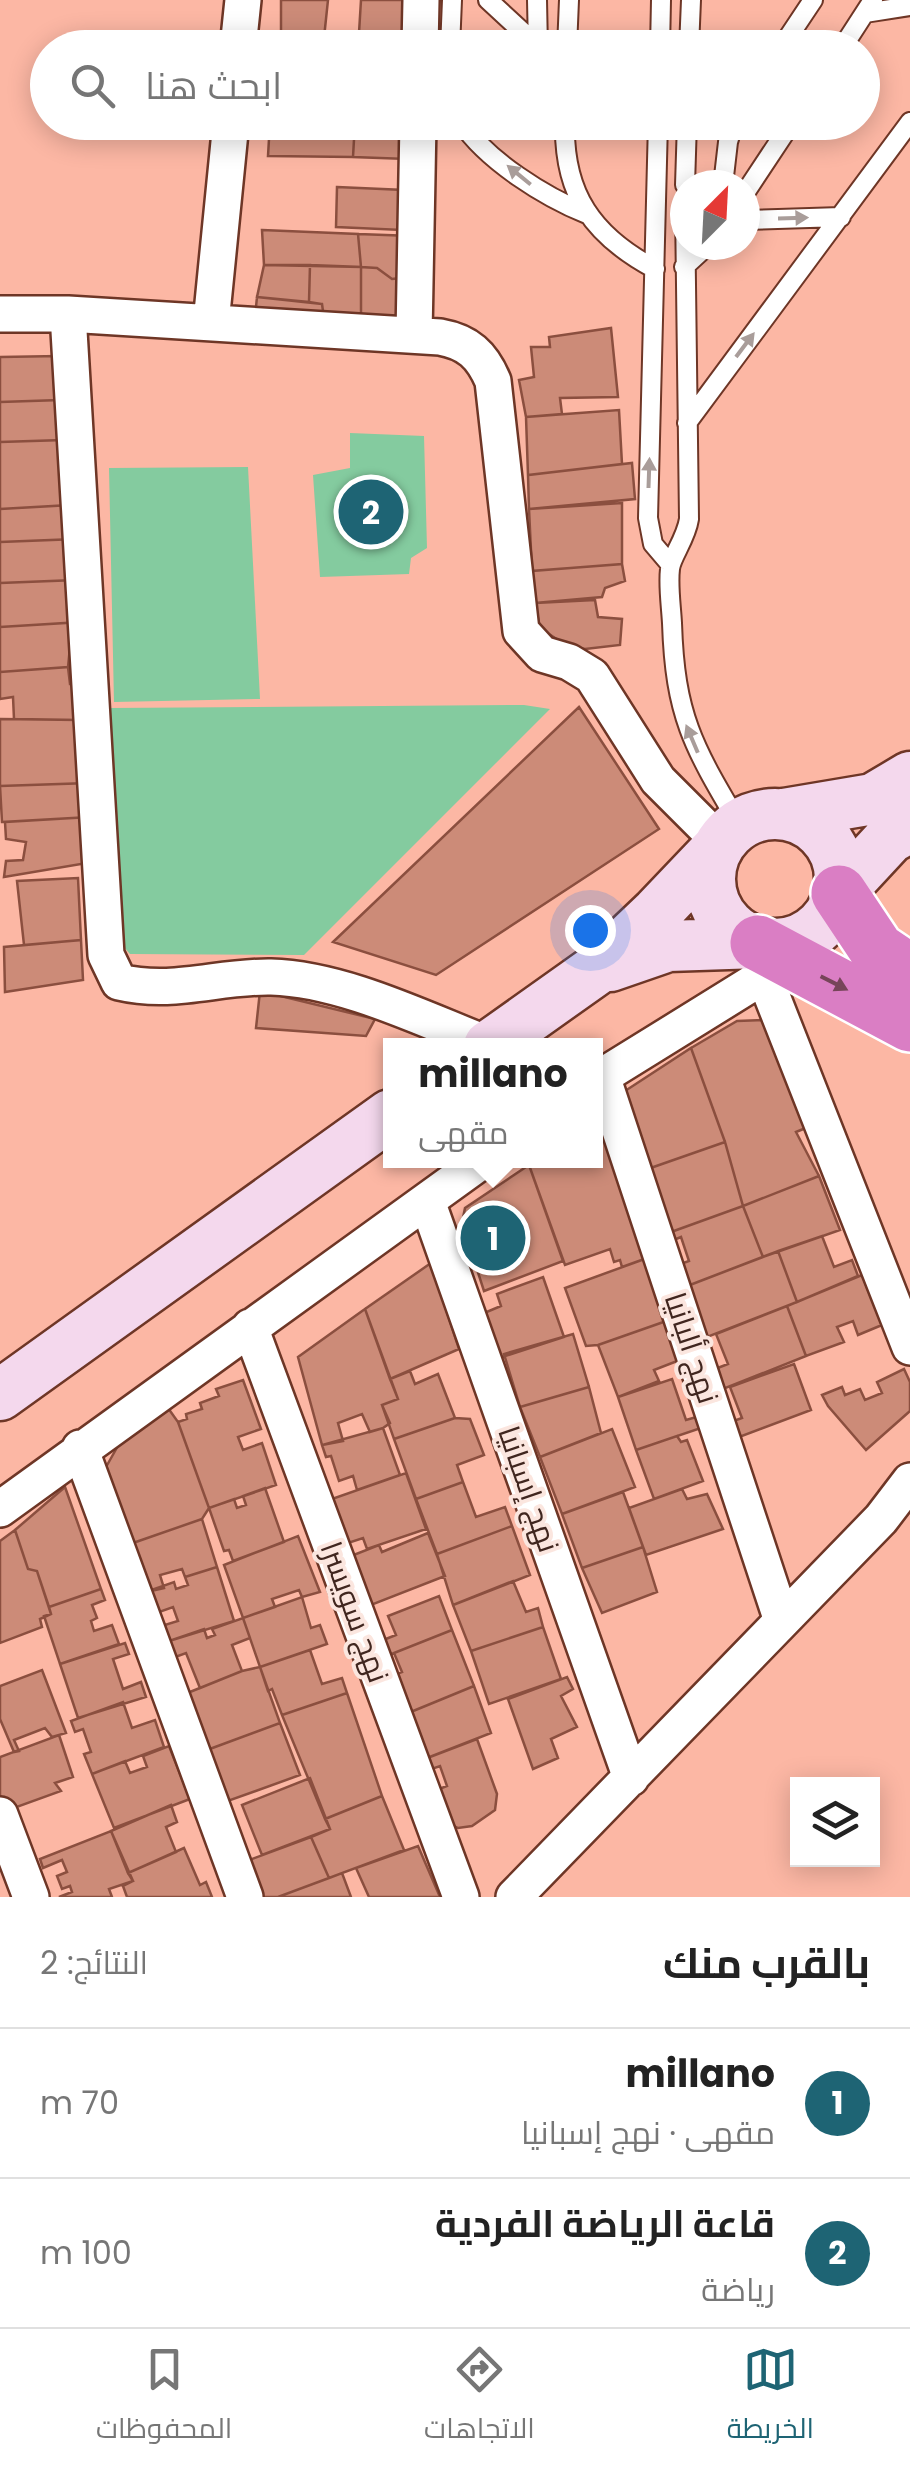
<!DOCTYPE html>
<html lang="ar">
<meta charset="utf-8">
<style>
body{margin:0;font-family:Poppins,Cairo,sans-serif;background:#f6f6f6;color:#222;direction:rtl}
.controls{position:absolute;right:30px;bottom:30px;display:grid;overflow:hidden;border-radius:0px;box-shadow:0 5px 25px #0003}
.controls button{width:90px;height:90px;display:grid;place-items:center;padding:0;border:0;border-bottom:2px solid #e0e0e0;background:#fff;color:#222;font:50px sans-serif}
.compass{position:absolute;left:670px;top:170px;width:90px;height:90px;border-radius:50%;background:#fff;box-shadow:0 5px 25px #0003;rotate:24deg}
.you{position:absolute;left:590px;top:930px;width:35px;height:35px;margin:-25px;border:8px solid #fff;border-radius:50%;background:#1a73e8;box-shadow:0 0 0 15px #1a73e833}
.badge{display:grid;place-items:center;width:65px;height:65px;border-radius:50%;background:#1e6474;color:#fff;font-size:32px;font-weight:700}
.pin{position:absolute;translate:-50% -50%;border:5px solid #fff;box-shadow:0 2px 10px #0006}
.popup{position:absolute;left:383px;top:1038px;width:220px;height:130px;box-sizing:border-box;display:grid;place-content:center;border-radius:0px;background:#fff;filter:drop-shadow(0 2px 8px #0005);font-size:32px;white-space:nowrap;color:#767676}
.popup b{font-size:38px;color:#222}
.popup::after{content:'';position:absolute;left:50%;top:100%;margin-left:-20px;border:20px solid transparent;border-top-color:#fff}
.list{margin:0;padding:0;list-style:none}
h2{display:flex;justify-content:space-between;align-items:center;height:130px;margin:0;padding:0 40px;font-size:42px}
h2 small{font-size:32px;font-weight:400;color:#767676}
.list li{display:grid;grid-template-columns:65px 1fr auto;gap:30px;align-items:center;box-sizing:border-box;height:150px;padding:0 40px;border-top:2px solid #e0e0e0}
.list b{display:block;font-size:38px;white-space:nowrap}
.list p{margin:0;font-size:32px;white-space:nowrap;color:#767676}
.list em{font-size:32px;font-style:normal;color:#767676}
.icon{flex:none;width:55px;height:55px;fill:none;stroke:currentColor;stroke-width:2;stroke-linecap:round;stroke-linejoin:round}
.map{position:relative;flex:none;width:910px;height:1897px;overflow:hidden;direction:ltr}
.search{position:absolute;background:#fff;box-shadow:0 5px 25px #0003;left:30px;right:30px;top:30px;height:110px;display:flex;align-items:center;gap:25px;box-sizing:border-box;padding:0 35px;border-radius:55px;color:#767676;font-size:38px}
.sheet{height:430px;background:#fff}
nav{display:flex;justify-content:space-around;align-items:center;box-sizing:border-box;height:140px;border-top:2px solid #e0e0e0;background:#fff;font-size:28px;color:#767676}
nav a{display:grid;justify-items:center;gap:5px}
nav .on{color:#1e6474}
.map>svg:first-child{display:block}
</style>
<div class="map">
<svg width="910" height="1897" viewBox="0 0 910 1897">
<rect width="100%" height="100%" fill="#fcb7a4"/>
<!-- green -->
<path fill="#84cb9f" d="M350 433 424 436 427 548 411 558 409 574 320 577 313 475 350 468Z
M248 467 260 699 114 702 109 468Z
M524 705 550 709 304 955 130 954 116 938 110 708Z"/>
<!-- building -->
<path fill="#cc8b78" stroke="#8b4f3f" stroke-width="2.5" d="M281 0H328L324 38 281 35Z
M361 0H411L413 35 359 33Z
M281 35 360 41 359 48H280Z
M270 122H355L353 157 268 156Z
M355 122H407V159L353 157Z
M337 187 404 190 402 230 336 227Z
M262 230 358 234 361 267 264 265Z
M358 234 412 236 401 278 392 279 377 268 361 267Z
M264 265H310L309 302 257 297Z
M310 265 361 267V316L324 318 322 304 309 302Z
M361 267 377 268 392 279 401 278 403 320 361 316Z
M257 297 322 304 324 318 255 317Z
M611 328 618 397 560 398 562 414 526 417 519 380 534 377 531 347H550L549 337Z
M59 356 60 400 0 402V357Z
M60 400 63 440 0 442V402Z
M619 410 622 464 528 475 526 417Z
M63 440 70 505 0 509V442Z
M632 463 635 499 529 509 528 475Z
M622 503V564L532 571 529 509Z
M70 505 76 539 0 542V509Z
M76 539V580L0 583V542Z
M622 564 625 581 605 588 602 597 535 603 532 571Z
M76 580 81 622 0 627V583Z
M595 600 598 617 622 619 620 645 585 649 567 646 540 628 535 603Z
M81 622 83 641 70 647 68 667 0 672V627Z
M68 667 70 684H80V720L14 719 13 697 0 699V672Z
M579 707 659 829 436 975 333 942Z
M0 719 80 720 89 783 0 786Z
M89 783 90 817 2 822 0 786Z
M90 817 93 862 4 877 6 861 23 860 26 842 6 839 5 822Z
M78 878 81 940 24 945 17 881Z
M81 940 83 980 5 992 4 947Z
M260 991 375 1019 366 1036 256 1028Z
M764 1020 818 1123 796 1132 819 1176 743 1206 725 1142 691 1048 737 1021Z
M691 1048 725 1142 642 1171 625 1091Z
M596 1131H601L650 1257 622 1267 620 1260 614 1262 610 1249 565 1265 529 1165 534 1160H596Z
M725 1142 743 1206 660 1236 642 1171Z
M529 1165 563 1261 484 1291 462 1223 465 1208Z
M819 1176 840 1230 763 1257 743 1206Z
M743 1206 763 1257 682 1288 675 1266 689 1261 681 1237 664 1244 660 1236Z
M822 1236 834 1267 852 1260 858 1276 797 1302 778 1251Z
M778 1251 797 1302 702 1339 682 1288Z
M650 1257 672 1319 598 1345 586 1346 565 1288Z
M431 1263 459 1349 390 1379 365 1309Z
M862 1275 882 1325 858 1335 853 1321 837 1327 844 1342 806 1356 787 1306Z
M543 1277 564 1337 490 1361 477 1316 501 1306 497 1294Z
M787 1306 806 1356 723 1389 715 1369 728 1364 716 1334Z
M365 1309 398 1399 382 1405 390 1423 383 1428 370 1432 362 1414 338 1423 343 1441 322 1445 298 1357Z
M672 1319 685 1358 654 1370 659 1381 618 1397 598 1345Z
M573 1334 589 1387 520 1407 504 1354Z
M794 1364 811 1410 734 1439 728 1423 742 1418 730 1387Z
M904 1369 910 1382V1411L866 1450 828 1406 822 1395 842 1387 845 1395 860 1389 865 1400 882 1393 877 1382Z
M410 1371 415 1384 438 1374 455 1418 394 1439 382 1405 398 1399 390 1379Z
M672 1379 686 1420 700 1416 704 1427 636 1450 618 1397Z
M243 1380 261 1429 238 1437 243 1450 262 1443 276 1485 209 1508 178 1422 187 1419 186 1414 202 1409 200 1403 219 1396 216 1389Z
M589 1387 601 1433 540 1457 520 1407Z
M168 1408 178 1422 209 1508 202 1519 133 1543 106 1467 119 1444Z
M455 1418 470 1419 484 1455 457 1465 463 1482 416 1499 394 1439Z
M383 1428 400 1475 357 1490 353 1476 339 1481 331 1456 326 1457 322 1445Z
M612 1429 635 1487 562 1514 540 1457Z
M677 1436 681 1442 687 1440 703 1481 654 1499 636 1450Z
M406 1473 426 1529 367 1549 363 1538 345 1544 329 1500Z
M463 1482 476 1517 505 1507 512 1526 437 1554 416 1499Z
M65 1487 101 1589 49 1607 37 1571 28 1569 15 1530Z
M265 1488 284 1542 233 1561 229 1550 224 1551 209 1508 234 1499 237 1508 246 1505 243 1496Z
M682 1489 687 1499 707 1494 723 1529 646 1555 629 1508Z
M623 1492 643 1547 582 1568 562 1514Z
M202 1519 217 1567 185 1577 182 1569 160 1575 164 1588 151 1591 133 1543Z
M512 1526 530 1575 453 1605 437 1554Z
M15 1530 28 1569 37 1571 51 1614 40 1619 42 1627 0 1643V1541Z
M428 1533 445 1576 371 1605 351 1556 379 1545 382 1552Z
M298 1536 320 1592 302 1597 299 1590 272 1599 275 1607 243 1618 224 1565Z
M643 1547 657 1592 602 1613 582 1568Z
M217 1567 234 1621 163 1643 158 1627 178 1621 173 1607 148 1616 140 1594 174 1582 176 1589 188 1585 185 1577Z
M513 1581 526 1612 538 1608 543 1627 471 1651 453 1605Z
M101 1589 105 1600 92 1605 97 1618 91 1621 94 1631 112 1625 119 1644 60 1664 44 1616 51 1614 49 1607Z
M439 1596 452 1630 379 1659 373 1644 396 1635 388 1616Z
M302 1597 311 1628 320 1625 327 1644 260 1667 243 1618Z
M243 1618 250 1638 232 1645 242 1671 200 1688 186 1653 167 1660 163 1643 204 1629 207 1638 215 1635 212 1629Z
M543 1627 561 1679 489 1704 471 1651Z
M452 1630 474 1686 401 1716 394 1675 402 1672 394 1653Z
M125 1643 129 1654 113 1659 123 1689 141 1682 146 1697 78 1718 60 1664Z
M310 1650 322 1684 342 1678 347 1693 282 1715 272 1689 268 1691 260 1667Z
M260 1667 280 1723 207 1750 180 1696 242 1671Z
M42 1670 66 1733 52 1737 45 1728 14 1740 19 1751 14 1752 0 1719V1686Z
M567 1677 573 1689 561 1696 577 1727 551 1739 558 1758 533 1769 508 1699Z
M474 1686 491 1733 422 1760 401 1716Z
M347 1693 382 1796 325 1819 282 1715Z
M123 1702 132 1728 155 1720 164 1747 92 1774 84 1754 91 1752 83 1729 75 1732 71 1721Z
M280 1723 300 1775 225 1802 207 1750Z
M59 1735 73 1777 55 1783 61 1791 3 1812 0 1803V1757Z
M477 1739 497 1794 495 1810 472 1826 458 1828 452 1825 439 1789 447 1786 440 1766 426 1771 422 1760Z
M169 1746 190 1799 114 1828 92 1774 125 1761 130 1773 147 1767 143 1756Z
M310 1778 330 1829 262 1855 242 1805Z
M382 1796 404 1850 329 1878 311 1837 330 1829 325 1819Z
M171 1805 177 1822 166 1827 176 1852 128 1873 111 1831Z
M111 1831 133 1881 109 1889 112 1897H59L72 1892 70 1886 62 1889 57 1876 67 1872 62 1860 43 1868 40 1859Z
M311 1837 329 1878 278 1897H256L244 1862Z
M418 1846 440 1897H369L356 1868Z
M184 1848 200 1885 206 1882 212 1897H127L123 1886 133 1881 128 1873Z
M342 1873 351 1897H278L329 1878Z"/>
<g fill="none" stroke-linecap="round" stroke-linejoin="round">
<defs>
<path id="lane" d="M488 0 538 46
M537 0 538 48
M865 13 910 6
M450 48 452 0
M567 48 569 0
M660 48 661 0
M689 48 691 0
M781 48 813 0
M842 48 873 0
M461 122C487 161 545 197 587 214
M565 122C563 194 593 236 655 269
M658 122 648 518 653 544 670 564
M685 185 687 122
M723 185 728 142 734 122
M745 193 792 122
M685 207 689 519C686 539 671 557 670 569 668 586 671 605 672 623 675 716 693 746 739 824
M745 220 841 217
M684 267 708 245
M687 423 910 122"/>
<path id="street" d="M238 48 243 0
M420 48 421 0
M0 314H68L440 337C468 342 482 355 493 381L521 631 542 654 569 662 592 676 658 780 720 842
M68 314 106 955 119 982C174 995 217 976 271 977 343 979 423 1019 490 1045
M211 323 231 122
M414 335 418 122
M758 943 764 976 910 1347
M602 1076 782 1621
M596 1080 764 976
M427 1201 631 1778
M250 1327 461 1897
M80 1448 245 1897
M0 1509 483 1160
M0 1815 31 1897
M514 1897 881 1519 910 1481"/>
<path id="secondary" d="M710 879a65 65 0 1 1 130 0a65 65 0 1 1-130 0Z
M784 814 873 799 910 777
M839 893 890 838 910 827
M610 966 668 946 758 943
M489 1046 596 970 657 912 716 850
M0 1395 390 1115"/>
<path id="highway" d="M839 893 877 950 910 972
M758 943 910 1024"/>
</defs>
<!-- lane casing -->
<use href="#lane" stroke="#6e3626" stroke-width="22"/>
<!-- street casing -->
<use href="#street" stroke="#6e3626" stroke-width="40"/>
<!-- secondary casing -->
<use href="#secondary" stroke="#6e3626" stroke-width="55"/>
<!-- highway casing -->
<use href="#highway" stroke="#fff" stroke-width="60"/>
<!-- lane -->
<use href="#lane" stroke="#fff" stroke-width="18"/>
<!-- street -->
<use href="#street" stroke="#fff" stroke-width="35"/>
<!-- secondary -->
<use href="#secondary" stroke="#f4d8ed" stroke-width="50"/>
<!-- highway -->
<use href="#highway" stroke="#da7ec4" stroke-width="55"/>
</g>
<!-- one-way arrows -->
<defs><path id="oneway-solid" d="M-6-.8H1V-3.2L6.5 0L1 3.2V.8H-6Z" transform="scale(2.5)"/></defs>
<g fill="#a99d9a">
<use href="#oneway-solid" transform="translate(519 175) rotate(-141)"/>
<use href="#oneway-solid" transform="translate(793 218) rotate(-2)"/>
<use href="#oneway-solid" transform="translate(745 345) rotate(-53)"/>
<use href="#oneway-solid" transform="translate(649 473) rotate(-88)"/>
<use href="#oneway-solid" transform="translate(692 739) rotate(-113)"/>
</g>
<use fill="#764559" href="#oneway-solid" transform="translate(834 983) rotate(27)"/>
<g text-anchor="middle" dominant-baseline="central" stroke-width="8" stroke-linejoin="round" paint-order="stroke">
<!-- street labels -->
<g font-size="30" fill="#40261f" stroke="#fbe6df">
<text transform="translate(692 1348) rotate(72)">نهج ألبانيا</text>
<text transform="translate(529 1489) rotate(71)">نهج إسبانيا</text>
<text transform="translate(355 1612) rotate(70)">نهج سويسرا</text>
</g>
</g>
</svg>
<div class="controls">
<button><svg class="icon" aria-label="layers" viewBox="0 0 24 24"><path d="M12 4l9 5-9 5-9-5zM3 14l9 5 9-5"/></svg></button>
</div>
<svg class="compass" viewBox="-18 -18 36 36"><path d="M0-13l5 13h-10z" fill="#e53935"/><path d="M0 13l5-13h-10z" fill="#767676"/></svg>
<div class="you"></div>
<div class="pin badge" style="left:493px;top:1238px">1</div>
<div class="popup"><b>millano</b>مقهى</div>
<div class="pin badge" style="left:371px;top:512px">2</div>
<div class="search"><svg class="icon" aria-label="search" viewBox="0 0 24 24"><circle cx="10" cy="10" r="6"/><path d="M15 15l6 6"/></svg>ابحث هنا</div>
</div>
<section class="sheet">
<h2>بالقرب منك<small>النتائج: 2</small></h2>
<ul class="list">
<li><span class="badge">1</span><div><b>millano</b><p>مقهى · نهج إسبانيا</p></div><em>70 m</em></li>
<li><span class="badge">2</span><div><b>قاعة الرياضة الفردية</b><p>رياضة</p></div><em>100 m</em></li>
</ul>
</section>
<nav>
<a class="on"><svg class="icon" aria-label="map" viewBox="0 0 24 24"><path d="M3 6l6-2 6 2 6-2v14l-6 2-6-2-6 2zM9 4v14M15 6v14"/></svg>الخريطة</a>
<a><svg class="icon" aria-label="directions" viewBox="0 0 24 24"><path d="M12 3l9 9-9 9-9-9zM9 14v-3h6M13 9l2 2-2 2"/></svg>الاتجاهات</a>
<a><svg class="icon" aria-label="saved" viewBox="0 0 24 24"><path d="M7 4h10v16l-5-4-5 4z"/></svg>المحفوظات</a>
</nav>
